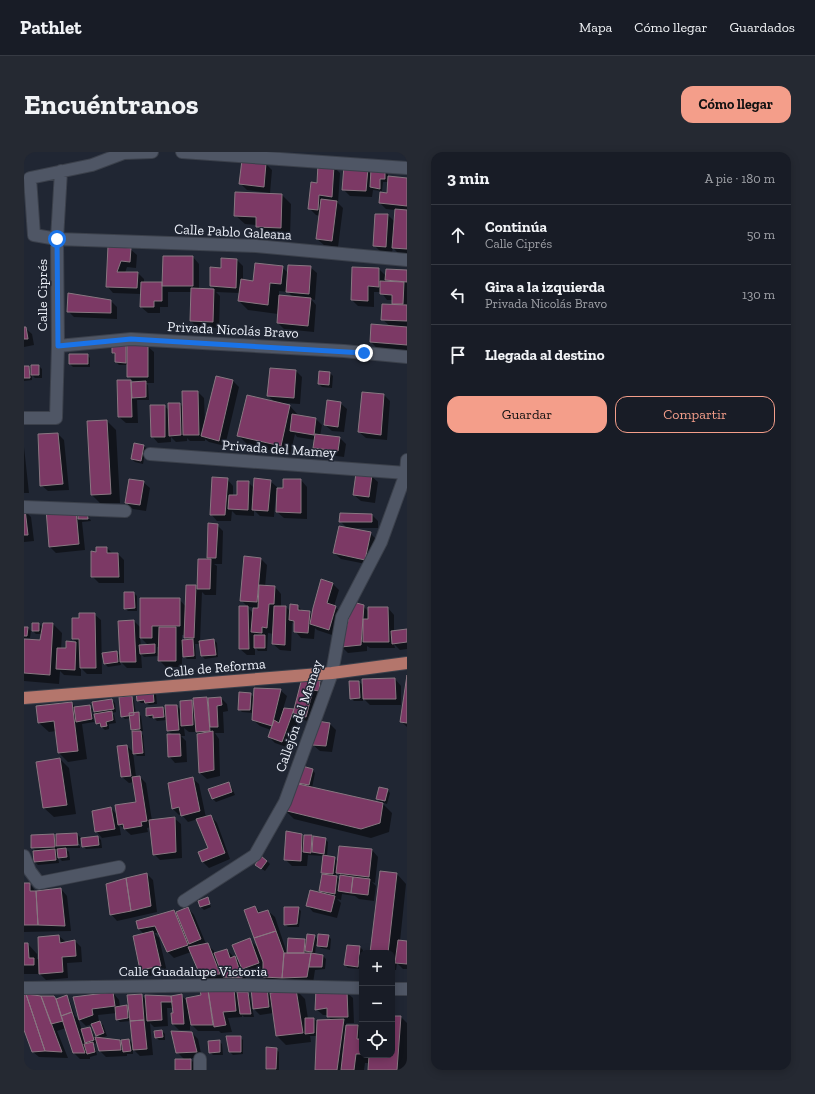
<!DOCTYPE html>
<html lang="es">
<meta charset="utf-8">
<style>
body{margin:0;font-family:"Zilla Slab",serif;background:#252932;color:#f1f3f6}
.controls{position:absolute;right:12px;bottom:12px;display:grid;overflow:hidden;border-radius:8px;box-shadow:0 2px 10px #0003}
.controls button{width:36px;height:36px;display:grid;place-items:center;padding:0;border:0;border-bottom:1px solid #363a43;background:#181c26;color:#f1f3f6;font:20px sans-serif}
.stop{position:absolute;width:12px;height:12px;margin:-9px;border:3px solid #1a73e8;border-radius:50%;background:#fff}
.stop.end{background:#1a73e8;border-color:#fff;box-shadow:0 1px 4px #0008}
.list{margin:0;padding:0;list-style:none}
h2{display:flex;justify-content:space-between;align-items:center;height:52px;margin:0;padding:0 16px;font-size:17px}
h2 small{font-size:13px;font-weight:400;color:#9fa1a7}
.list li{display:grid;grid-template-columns:26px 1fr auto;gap:12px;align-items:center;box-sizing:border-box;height:60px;padding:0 16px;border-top:1px solid #363a43}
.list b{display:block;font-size:15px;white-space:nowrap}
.list p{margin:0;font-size:13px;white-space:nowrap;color:#9fa1a7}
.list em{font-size:13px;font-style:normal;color:#9fa1a7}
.actions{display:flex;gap:8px;padding:12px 16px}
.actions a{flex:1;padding:9px 0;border:1px solid #f49e8a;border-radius:12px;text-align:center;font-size:14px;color:#f49e8a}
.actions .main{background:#f49e8a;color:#111}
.icon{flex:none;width:22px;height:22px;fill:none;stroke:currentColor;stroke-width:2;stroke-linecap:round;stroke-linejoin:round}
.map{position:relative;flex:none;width:383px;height:918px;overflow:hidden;border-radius:12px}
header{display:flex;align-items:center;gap:24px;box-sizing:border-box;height:56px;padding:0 20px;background:#181c26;border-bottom:1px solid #363a43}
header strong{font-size:19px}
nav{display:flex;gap:22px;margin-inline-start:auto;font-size:14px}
.intro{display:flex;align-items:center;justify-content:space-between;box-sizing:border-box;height:96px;padding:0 24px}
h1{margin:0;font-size:28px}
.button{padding:10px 18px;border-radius:12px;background:#f49e8a;color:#111;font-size:14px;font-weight:700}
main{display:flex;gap:24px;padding:0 24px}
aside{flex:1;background:#181c26;border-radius:12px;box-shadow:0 2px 10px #0003}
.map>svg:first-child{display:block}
</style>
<header>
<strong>Pathlet</strong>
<nav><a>Mapa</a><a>Cómo llegar</a><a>Guardados</a></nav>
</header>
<div class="intro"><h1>Encuéntranos</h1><a class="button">Cómo llegar</a></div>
<main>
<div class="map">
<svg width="383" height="918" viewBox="0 0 383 918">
<rect width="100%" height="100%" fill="#202633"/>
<!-- shadow -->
<path fill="#0007" fill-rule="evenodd" d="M219 9 242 12 248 18 246 41 223 38 217 32Z
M310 15 316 21 314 51 319 56 314 95 300 93 293 87 296 64 292 63 286 57 294 32Z
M343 17 348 21 361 19 364 22V25L383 27V105H378L369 96 368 100H357L350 93 364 63 371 70V58L362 57 356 51 364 42 365 30H359L358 39 349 38 348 45 326 44 319 37Z
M258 43 267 52 266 85 242 84 233 75V73L221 72 211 63Z
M85 96 106 97 113 103 112 116 103 115 101 121H114L120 127V131H139L169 105 175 112V137L191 138 187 134V116L198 117 213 108 219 114V129L230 130 258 115 264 121 286 115 293 121 291 148 287 147 292 153 290 180 260 177 254 171V162L224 158 215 149 216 141 192 140 196 144 195 176 173 175 167 169 168 140H144V155H136V161H124L117 155V142L89 141 83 134ZM255 139 264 140 269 145 255 144Z
M355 117 362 124 383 119V199L353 196 347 190 366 174 358 167 371 154 369 151V148H363L357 140H350V155L334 154 328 148Z
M87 149 93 155V167L50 165 44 159Z
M0 176H1L8 182 10 193 0 195Z
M102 194 104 197 123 194 130 200V231H121L124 233 125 248H113L114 271H102L95 265 94 229 111 231 104 224V213H95L92 210V204L89 201Z
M63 203 66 206V215H49L46 212Z
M15 214 18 217V226H11L8 223V228L0 229V215H5L8 217Z
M272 219 278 225 276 252 259 251V252L266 254 275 264 291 266 298 273 296 284 316 286 322 292 320 305 297 302 290 295 291 288 273 285 271 282 266 303 224 293 215 284 251 250 244 244Z
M296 220 306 221 309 224 308 236 298 235 295 232Z
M193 225 209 229 215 235 201 294 185 290 181 287V289H166L163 286V289L152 290 147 285V290L134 291 128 284 140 254 145 258 156 252 159 255V240H174L180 246 181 272Z
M360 243 366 249 363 288 342 286 335 280Z
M316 251 323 257 320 280 308 279 301 273Z
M83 269 92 278 96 351 77 352 68 343 64 270Z
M34 282 40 288 45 338 24 339 17 333Z
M119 293 122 296 119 312 111 310 108 307Z
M0 295 5 341H0Z
M347 324 354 330 351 351 337 349 330 343Z
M203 327 209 334V344H214L224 330 231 337 246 329 253 335 252 337H260L277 328 283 335V367L260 366 253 360 254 339H252L250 365 236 364 230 358V364L212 363 208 359 207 369H193L187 362Z
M119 330 126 336 122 359 109 357 102 351Z
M0 358 7 365 10 389 0 390Z
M23 358 66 363V365L58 366V368L66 367 67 369 58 370 61 398 32 401 26 395Z
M317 362 348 363 354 369V376H326V377L346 381 353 388 347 413 317 407 310 401 323 376 316 369Z
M193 373 199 379 198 412H190L193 414 192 443H181L178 440 176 490 190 488 193 491 194 505 181 507 178 504 176 492H171L172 507H163L160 504V497H158V515H142L135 508V504L120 505 117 502 118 516H103L96 509 97 513 84 515 81 512 92 500 97 504 110 469 117 476 155 447 162 455 172 434 174 437 175 408H186L184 405ZM158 483H161V486L164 488 158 489ZM116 485 124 493 117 494ZM133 495H135V503H134Z
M83 396 89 402H94L100 408V431H75L68 424 73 401Z
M237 407 243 413 241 435H251L257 442V455H262L267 460 274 454 279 460H285L288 463 309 432 315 438 310 454 318 461 311 484 293 478 291 476 290 487 277 486 271 479V473L268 470 267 499 256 498 249 492 250 482 244 481 243 499H234L231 495V503H223L216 497 224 455 217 448ZM223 455H230L229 461Z
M110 441 113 444V459H104L101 456Z
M339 454 345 460 364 456 370 463V479L383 478V497L376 498 370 492 371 496H346L343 494V499L324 501 318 495Z
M70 462 77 468 78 522H63L57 516V524L40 523 36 519 35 532 0 529V488L17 489 18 482H12L9 479 15 472 19 476 29 472 38 481 37 497H43V490L53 491 49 487V467H56Z
M0 476H4L7 479 6 486H0Z
M371 527 377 534V553H346L339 546V549H330L327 546 335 530 340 534Z
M296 530 302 536 288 570 275 567 265 596 251 591 245 585 247 578 236 574 229 568 230 561 218 560 215 557 226 542 231 546 256 538 263 544 259 557 271 558Z
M383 530V575L377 569Z
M129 539 132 542 133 552 125 553 122 551H117L114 548Z
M107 545 110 548 112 562 114 561 117 564 119 579 116 580 119 583 121 604H113L109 600 112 625H116L122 631 128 669 150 666 157 672 158 706 136 708 130 702 127 675 123 676 124 680 107 683 95 672 97 683 78 686 72 679 87 656 94 664 113 650 110 630 105 631 98 625 103 594 110 601 111 580 108 577 107 566 101 567 98 564Z
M197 546 203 552 204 559 199 560 200 581H191L195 587 196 624 183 627 176 621V583L172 580H165L160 576 161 584H157L162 589 163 610 151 611 145 604 149 583 144 579 143 568 133 569 130 566H126L123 563 139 556 143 560 153 554 157 558 167 549 170 552V547Z
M88 548 91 551 92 560 88 561 90 563 92 571 85 572V577L81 578 73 571V563L68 558 70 570 58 572 63 607 44 610 35 601 32 579 25 580 15 571 48 551 52 556 65 554 70 559Z
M306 572 312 578 308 600 296 599 289 593Z
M36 607 45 616 52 662 30 665 20 656Z
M288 618 291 621 288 636 357 651 353 647 363 638 366 641 363 652 357 650 368 661 365 680 347 686 270 667 261 658 278 634 275 630Z
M168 626 175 632 182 666 187 664 193 671 206 707 185 716 179 710 185 696 174 667 164 670 157 662 155 663 149 657Z
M204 631 207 634 211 643 192 650 189 647 185 638Z
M53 682 56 685V692H37V694H56V696H41L45 700 46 708 38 709 34 705 35 711 14 713 11 710 10 700 12 699 8 695V684L30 683 33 686Z
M278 683 281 686V684H288L290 686 301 687 304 690 303 705 310 706 314 710 348 698 354 705 351 731 348 730 352 734 350 749 335 747 331 744 318 742 317 748 313 747 317 751 313 766 289 760 283 753 299 742 296 739 302 724 298 720 300 704 284 703 283 714H268L261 707ZM312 720 317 724 316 728 312 725Z
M74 685 77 688 78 696 62 697 59 694V687Z
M243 709 246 712 241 719 235 715Z
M356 720 373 722 382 732 376 789 383 790V817H379L373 811 372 818H368V801H347Z
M123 722 129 728 133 760 93 769 87 762Z
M0 729V732H6L12 740 37 737 43 744 47 779 0 780Z
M183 746 186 748H184L187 755 180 758 177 755 175 749Z
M231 755 237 761 244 759 251 765 264 804 281 788 283 790 290 784 294 788 304 784 307 787 306 798 297 796 292 792 291 803 299 804 302 807 301 817 291 818 289 831H246L240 825V817L225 823 218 816 224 832 206 831 200 824 201 828 183 829 177 822 167 800 150 806 144 800 135 781H130L135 786 143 820 124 824 117 817 120 782 115 777 150 759 152 761 164 756 170 763 182 792H183L190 799 191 802 203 798 217 812 225 787 235 797Z
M274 756 277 759 275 775H264L261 772Z
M35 784 42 790 51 789 57 795 58 810 43 811 44 826 22 828 16 822H0V789L1 792H4L13 802V807H15Z
M336 795 339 798 337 817 324 816 321 813Z
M243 836 248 841 272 838 281 847 284 867H290L294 871 308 868 304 865V863H299L292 857 322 840 329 846 330 871H322L325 874H334L338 878V903H368V865H377L383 871V918H345V911H341L340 918H292L294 884H286L287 890 262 893 253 884 249 861 236 863 228 855 230 865H220L218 863V865L204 866 208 880 197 881 195 879H174L166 871V878H155L149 872V856H143L144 874 130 875 126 871 129 903 116 904 109 897V902H103V904L82 905 76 899 73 891 69 892 71 894 73 903 66 905V907H56L50 901 42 876 33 879 44 906 15 905 8 899 0 874V844L32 848 42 844 45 847 51 864 54 867 58 878 65 876 68 879 71 886 95 889 99 892 105 888 109 892 107 869 96 870 93 867V861L74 863 75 870 79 873 83 884 75 887 72 884 68 872 62 874 56 868 50 846 89 841 95 848 96 855 102 854 106 858 117 843 123 848 157 843 164 850 178 844 177 840 209 838 213 841H223L226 844 228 854Z
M138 879 141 882V888H135L132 885Z
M168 881 174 887 178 906H165L173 914V918H152L161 908 153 900Z
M216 885 219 888V902L209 903 206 900Z
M195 889 198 892 199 903H189L186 900Z
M252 897 255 900V918H244L243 917Z"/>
<!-- building -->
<path fill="#7c3965" stroke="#887781" d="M218 8 242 11 240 35 215 32Z
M294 12 310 14 308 45 295 43 294 58 284 57 287 30 293 31Z
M320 14 344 16 342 39 318 38Z
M347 17 361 18V27H356V37L346 35Z
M364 24 383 26V54L355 51 356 40 363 41Z
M211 40 258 42 257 76 232 75V65L210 64Z
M297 47 313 49 308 89 292 87Z
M371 57 383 58V97L368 96Z
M351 62H364L362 95 349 94Z
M84 94 107 96 106 110 97 109 93 120H114L113 136 82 135Z
M139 104H169V134H138Z
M197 106 213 107 212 136 186 134V115L197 116Z
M231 111 259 114 257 132 246 131 244 153 214 149 217 127 229 129Z
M264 113 287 114 285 142 262 140Z
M328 115 355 116V135L344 134V149L327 148Z
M362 117 383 118V130L361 128Z
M356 129 380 130 379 152H368V143L356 142Z
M117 130H138V149H130V155H116Z
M167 136 190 137 189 170 166 169Z
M44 141 87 148V161L43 160Z
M255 143 287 146 284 174 253 171Z
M358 152 383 153V169L357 168Z
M347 172 383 175V193L346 190Z
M0 175H2L4 187H0Z
M88 193H102V211L91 210V201H88Z
M103 193H124V225H103Z
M45 202H64V212H45Z
M7 213H15V223H7Z
M0 214H5L6 226H0Z
M246 216 272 218 270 246 243 244Z
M295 219 306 220 305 233 294 232Z
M192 224 209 228 195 289 177 284Z
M93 228H107L108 265H94Z
M122 229V245L108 246 107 230Z
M158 239H174L175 283H159Z
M338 240 360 242 357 283 334 280Z
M223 243 266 253 257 294 213 284Z
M303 248 317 250 314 275 300 273Z
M144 251H156L157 283 145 284Z
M126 253H141V285H127Z
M268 262 292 266 290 283 266 279Z
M83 268 87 342 67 343 63 269Z
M34 281 39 332 16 334 14 282Z
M291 282 316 285 314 299 289 296Z
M110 291 120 293 117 309 107 307Z
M332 321 348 323 345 345 329 343Z
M188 325 204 326 201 363H186Z
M230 326 247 328 244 359 228 358Z
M105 327 120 329 116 353 101 351Z
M259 327H277V361L252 360 253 336H259Z
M213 329H225L224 358 204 357 205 343H213Z
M0 357H1L4 383H0Z
M22 357 52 358 55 392 25 395Z
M63 359 64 367H54V360Z
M316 361 348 362V370H315Z
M184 371 194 372 192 406H183Z
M315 374 347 380 341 408 309 401Z
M72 395H83V401H94L95 425H67V399L72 400Z
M220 404 237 406 233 450 216 449Z
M174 407H187L186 437H173Z
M297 427 309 431 303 451 312 454 305 478 286 472 289 456Z
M162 433H172L170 486H160Z
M235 433 251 434 250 452H245L243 476 238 475V481L227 480 229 456H234Z
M100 440H110L111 456 100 457Z
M116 446H156V474H128V486H116Z
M329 450 340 453 337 493 317 495Z
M266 452 274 453V458L286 459 284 481 270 480V469L265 468Z
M215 454H224L225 497H215Z
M250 454H262L261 493 248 492Z
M344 455H364L365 490H339V467H344Z
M55 461H71L72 516H56L55 487H48V466H55Z
M110 468 112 510H96L94 469Z
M8 471H15V479H8Z
M19 471H29L26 523 0 521V487L16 488Z
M0 475H4L3 484H0Z
M135 475H152V509H134Z
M383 477V490L368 492 367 479Z
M230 483H241V496H230Z
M169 487 170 504 159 505 158 488Z
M190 487 192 503 177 504 175 489Z
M42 489 52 490 51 518 32 517 33 496H42Z
M131 492V501L116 502 115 493Z
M93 499 94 510 80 512 78 501Z
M383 523V571L376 570Z
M278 526 296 529 295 539 289 538 282 565 269 561Z
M371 526 372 547H339L338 527Z
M325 529H335L336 546 326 547Z
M230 536 257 537 248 574 228 568Z
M129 538 130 550 121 551 120 548 113 549 112 540Z
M215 540 227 541 226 558H214Z
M108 544 110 563 97 565 95 545Z
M183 545 186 579 172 580 169 546Z
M197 545 198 553 193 554 194 575H186L184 546Z
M88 547 90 557 70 560 68 550Z
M168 548 169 573 157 574 156 549Z
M48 550 54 599 34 601 30 569 14 571 12 554Z
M66 553 68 567 52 570 50 555Z
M141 553H153L155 578 143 579Z
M139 555 140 565 129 566V563L122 564V556Z
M260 556 270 557 258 590 244 585 250 568 255 571Z
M88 559 89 568 82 570 83 574 77 575 76 571 72 572 70 562Z
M115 560 116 577 107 578 105 561Z
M293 569 306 571 302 594 288 593Z
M108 579H117L119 601 109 602Z
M189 579 190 618 175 621 173 582Z
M143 582H156L157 604 144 605Z
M103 593 107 624 97 625 93 594Z
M36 606 43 653 19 656 12 610Z
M278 614 289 617 285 633 274 631Z
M116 624 123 669 117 670 118 674 100 677 99 672 94 673 91 653 112 650 108 625Z
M169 625 176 659 157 664 155 655 148 657 144 631Z
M205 630 208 640 188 647 184 637Z
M270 631 359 651 356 671 337 677 259 658Z
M355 635 364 637 361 649 352 647Z
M87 655 91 677 71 680 68 659Z
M187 663 201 701 178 710 174 700 184 696 172 667Z
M151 665 152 700 129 703 125 668Z
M262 679 278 682 277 709 260 708Z
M53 681 54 693 32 694V682Z
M30 682 31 695 7 696V683Z
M280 683H288L287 701 279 700Z
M74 684 75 693 58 695 57 686Z
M289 684 302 686 300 702 288 700Z
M315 694 348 697 345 725 312 721Z
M42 696 43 705 34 706 33 697Z
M31 697 32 708 10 710 9 699Z
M299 703 311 705 309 722 297 721Z
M237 704 243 709 237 717 231 713Z
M356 719 373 721 364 801H346Z
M123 721 127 754 107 759 102 726Z
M298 722 313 724 311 742 295 739Z
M316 723 329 725 327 741 314 739Z
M329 725 346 727 344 743 327 741Z
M102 726 107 759 86 763 82 732Z
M0 731H6V739H12L14 773H0Z
M37 736 41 774 14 773 12 739Z
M286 738 311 744 307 760 282 754Z
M184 745 186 752 176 755 174 749Z
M231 754 234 761 244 758 252 779 230 786 220 758Z
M164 755 177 787 165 792 152 760Z
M260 755H275L273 772 260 773Z
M150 758 164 793 143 800 131 774 114 777 112 769Z
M129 779 137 814 116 818 109 784Z
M252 779 260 801 258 826 239 825V810L230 786Z
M283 782 291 783 288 800 281 799Z
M294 782 305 783 303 795 293 794Z
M35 783 36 791 51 788 52 804 38 805 39 820 15 822 14 785Z
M226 786 235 811 218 817 208 793Z
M264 786 281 787 280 801H263Z
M374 788 383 789V812L371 811Z
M0 791H4L5 806H10V813H0Z
M184 791 196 822 176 823 164 795Z
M323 793 336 794 334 815 320 813Z
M203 797 206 806 211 804 218 826 199 825 190 801Z
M260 801H287L283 825 258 826Z
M287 801 299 803 298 815H285Z
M243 835 245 855 229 857 227 836Z
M210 837 212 859 199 860 202 873 190 875 184 838Z
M272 837 279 881 252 884 246 841Z
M292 837 323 839 324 865H303V856L291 858Z
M184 838 189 873H167L162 846 177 843 176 839Z
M89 840 91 854 68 857 69 863 55 868 49 845Z
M213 840H224L227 862H216Z
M2 842 21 899 8 900 0 878V843Z
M2 842 17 844 38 900 21 899Z
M118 842 120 868 106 869 103 843Z
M158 842 160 872H148L147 861H149L147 844Z
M43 843 48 860 37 864 32 847Z
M121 843 147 844 148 850H137L138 868 123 869Z
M17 844H30L32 847 39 869 27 872Z
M103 853 104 866 92 868 91 855Z
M48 860 61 901H49L37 864Z
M368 864H377L373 918H344L345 903H368Z
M281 866H290V881L281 882Z
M320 867 313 918H291L293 868Z
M120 868 123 897 109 898 106 869Z
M76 869 80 881 72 884 67 872Z
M322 873H334L333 887H338V902H332L330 918H317Z
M66 875 70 888 61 891 57 877Z
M138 878 139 885 131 886 130 879Z
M147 879 168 880 173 900 152 901Z
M202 884H217V900H205Z
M71 885 96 888 97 898 75 899Z
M105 887 107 899 99 900 97 888Z
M196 888V900L185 901 184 889Z
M69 890 71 900 63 902 60 892Z
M242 895 253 896 252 917H242Z
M151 907H167V918H151Z"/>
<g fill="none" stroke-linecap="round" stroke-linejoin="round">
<defs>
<path id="minor" d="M128 0 100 1 68 13 6 26 10 83 33 87 232 94 383 108
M158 0 383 16
M34 194 107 187 320 199 383 205
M0 266H32L34 194 33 87 37 19
M126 302 382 321
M0 355 101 359
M0 704 6 719 15 731 95 715
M160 749 231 703 261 650 308 521 318 465 357 390 382 321 383 308
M0 836 209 833 338 836
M368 837H383
M176 918V907"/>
<path id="major" d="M0 546 308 521 383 511"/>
</defs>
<!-- minor casing -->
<use href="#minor" stroke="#3b404b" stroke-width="14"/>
<!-- major casing -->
<use href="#major" stroke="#3b404b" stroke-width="14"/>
<!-- minor -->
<use href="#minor" stroke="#4f5665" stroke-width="12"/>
<!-- major -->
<use href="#major" stroke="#b4766c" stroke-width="12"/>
</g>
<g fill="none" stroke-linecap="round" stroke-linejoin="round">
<!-- route -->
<path stroke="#1a73e8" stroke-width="5" d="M33 87 34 194 107 187 340 201"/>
</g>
<g text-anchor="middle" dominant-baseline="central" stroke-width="3" stroke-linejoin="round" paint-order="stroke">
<!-- street labels -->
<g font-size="14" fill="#ecf0f9" stroke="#202633">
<text transform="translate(209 80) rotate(3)">Calle Pablo Galeana</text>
<text transform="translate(18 143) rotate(-90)">Calle Ciprés</text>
<text transform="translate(209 178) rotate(3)">Privada Nicolás Bravo</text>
<text transform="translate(255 297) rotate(4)">Privada del Mamey</text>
<text transform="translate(191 516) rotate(-5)">Calle de Reforma</text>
<text transform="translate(275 564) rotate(-71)">Callejón del Mamey</text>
<text x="169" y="819">Calle Guadalupe Victoria</text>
</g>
</g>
</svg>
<div class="controls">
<button>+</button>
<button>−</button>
<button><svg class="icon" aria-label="locate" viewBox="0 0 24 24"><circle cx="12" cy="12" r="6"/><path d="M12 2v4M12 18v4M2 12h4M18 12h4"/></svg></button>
</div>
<div class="stop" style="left:33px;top:87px"></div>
<div class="stop end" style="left:340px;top:201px"></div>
</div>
<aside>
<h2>3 min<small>A pie · 180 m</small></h2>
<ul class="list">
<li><svg class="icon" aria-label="ahead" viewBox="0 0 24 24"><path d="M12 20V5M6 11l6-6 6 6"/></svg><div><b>Continúa</b><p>Calle Ciprés</p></div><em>50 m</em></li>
<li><svg class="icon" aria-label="left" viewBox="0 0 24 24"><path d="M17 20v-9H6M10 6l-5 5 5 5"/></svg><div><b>Gira a la izquierda</b><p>Privada Nicolás Bravo</p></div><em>130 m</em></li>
<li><svg class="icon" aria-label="arrive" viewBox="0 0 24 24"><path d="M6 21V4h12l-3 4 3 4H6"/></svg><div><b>Llegada al destino</b></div></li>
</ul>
<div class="actions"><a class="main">Guardar</a><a>Compartir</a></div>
</aside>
</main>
